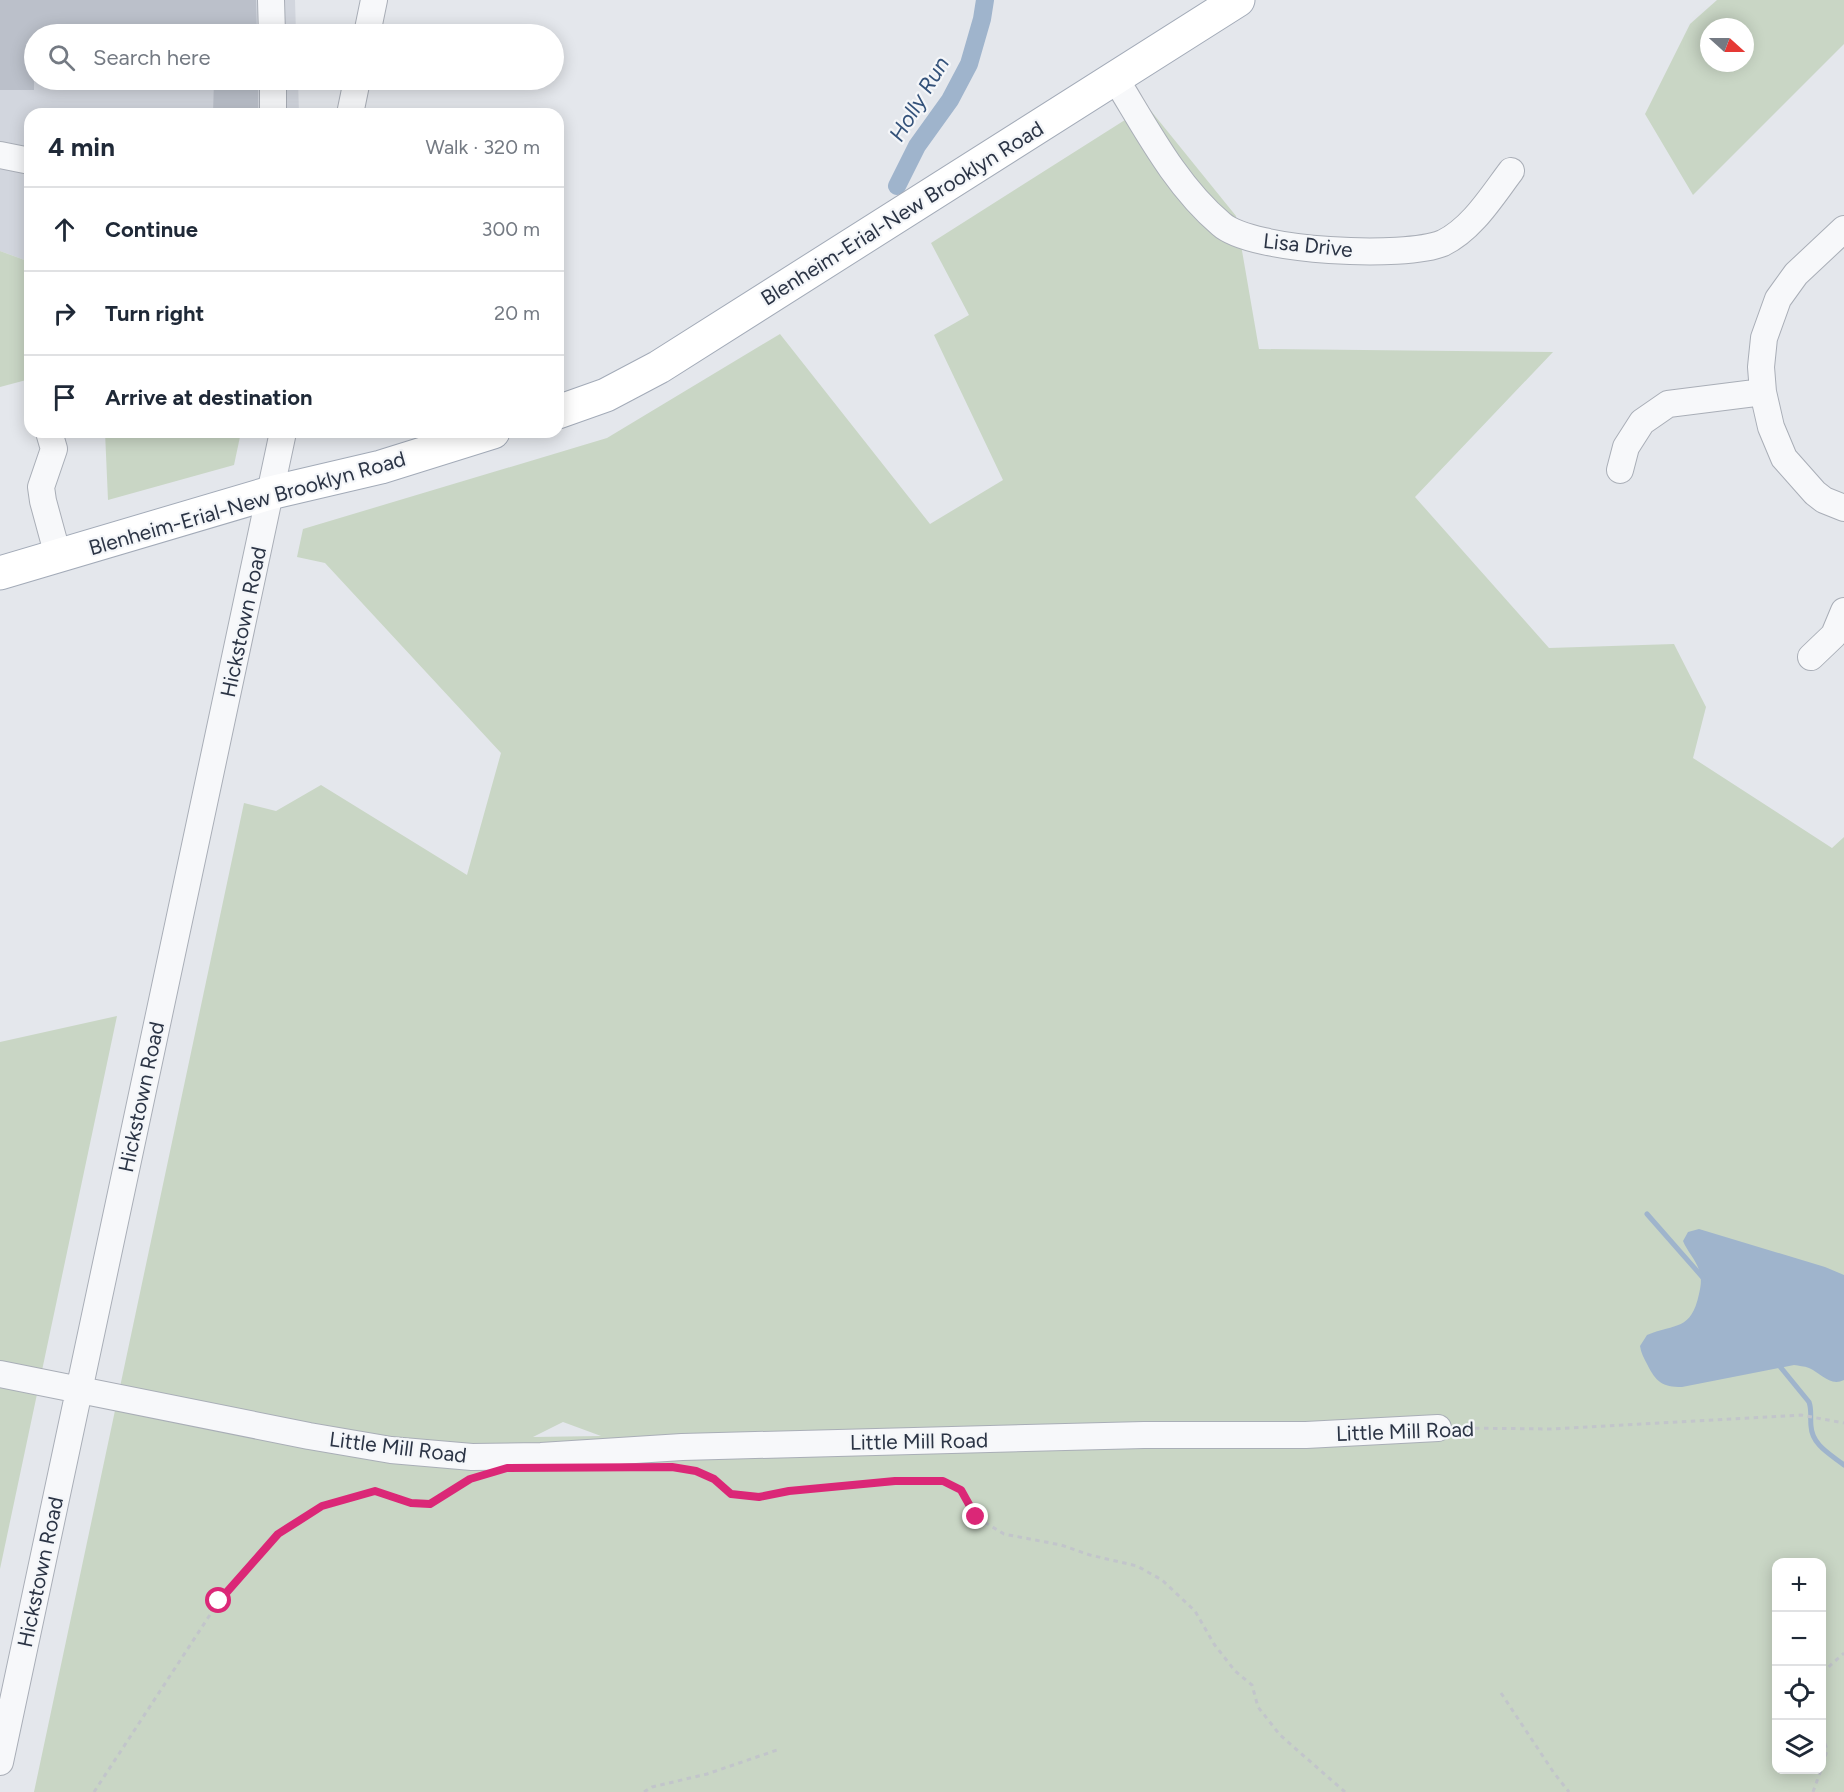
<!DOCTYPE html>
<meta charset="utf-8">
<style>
body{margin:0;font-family:Figtree,sans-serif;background:#f2f2f3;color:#1f2937}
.controls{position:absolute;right:18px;bottom:18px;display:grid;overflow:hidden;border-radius:12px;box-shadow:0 3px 15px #0003}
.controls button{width:54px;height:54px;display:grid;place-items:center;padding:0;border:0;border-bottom:2px solid #e0e1e3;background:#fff;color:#1f2937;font:30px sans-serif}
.compass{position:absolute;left:1700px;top:18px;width:54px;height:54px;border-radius:50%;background:#fff;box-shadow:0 3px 15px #0003;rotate:111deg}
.stop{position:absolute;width:18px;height:18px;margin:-14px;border:4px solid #db2777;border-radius:50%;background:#fff}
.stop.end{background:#db2777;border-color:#fff;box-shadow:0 2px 6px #0008}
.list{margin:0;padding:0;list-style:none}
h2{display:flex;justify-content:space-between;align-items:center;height:78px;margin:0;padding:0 24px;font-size:26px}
h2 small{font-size:20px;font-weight:400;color:#747a83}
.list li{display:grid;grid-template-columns:39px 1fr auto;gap:18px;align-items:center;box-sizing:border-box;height:84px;padding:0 24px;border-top:2px solid #e0e1e3}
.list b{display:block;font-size:22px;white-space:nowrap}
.list em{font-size:20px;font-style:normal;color:#747a83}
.icon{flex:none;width:33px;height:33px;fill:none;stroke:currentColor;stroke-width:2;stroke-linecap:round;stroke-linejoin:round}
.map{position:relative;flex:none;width:1844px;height:1792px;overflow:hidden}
.search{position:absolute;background:#fff;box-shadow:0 3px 15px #0003;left:24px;top:24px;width:540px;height:66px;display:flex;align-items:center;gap:15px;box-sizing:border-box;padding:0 21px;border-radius:33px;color:#747a83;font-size:22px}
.panel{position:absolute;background:#fff;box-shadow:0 3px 15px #0003;left:24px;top:108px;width:540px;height:330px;border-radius:18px}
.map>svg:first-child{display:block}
</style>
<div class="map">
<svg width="1844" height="1792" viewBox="0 0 1844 1792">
<rect width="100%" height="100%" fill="#e4e7ec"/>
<!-- built -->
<path fill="#d2d6de" d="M0 0H295L296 34H34V80H298L299 114H30V262L0 251Z"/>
<!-- green -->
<path fill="#c9d6c5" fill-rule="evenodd" d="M1717 0H1844V44L1693 195 1645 114 1690 24ZM1709 27H1745V63H1709Z
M1147 106 1236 216 1259 349 1553 352 1415 497 1549 648 1674 644 1706 707 1693 758 1832 848 1844 837V1792H34L244 803 276 811 321 785 467 875 501 753 325 563 297 557 303 529 607 438 780 334 930 524 1003 480 934 335 969 315 931 243ZM563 1422 601 1436 533 1437ZM1776 1562H1822V1770H1776Z
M0 251 30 262V379L0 387Z
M105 432H241L234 465 108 500Z
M117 1016 0 1569V1042Z"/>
<!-- water -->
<path fill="#9fb4cc" d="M1699 1229 1825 1267 1844 1275V1380C1830 1387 1821 1373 1809 1368 1804 1366 1799 1366 1794 1365L1682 1387C1662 1387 1656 1382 1647 1364 1644 1358 1641 1353 1640 1346L1647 1335C1676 1323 1691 1331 1699 1294 1701 1286 1702 1278 1699 1270 1696 1260 1687 1251 1683 1241L1688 1232Z"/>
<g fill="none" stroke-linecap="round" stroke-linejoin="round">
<!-- stream -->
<path stroke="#9fb4cc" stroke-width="5" d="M1647 1214 1705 1280
M1778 1364 1809 1402C1812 1410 1810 1417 1811 1426 1812 1445 1830 1454 1844 1465"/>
<!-- canal -->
<path stroke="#9fb4cc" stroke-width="18" d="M897 186 917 146 950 100 969 64 982 19 985 0"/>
</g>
<!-- building -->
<path fill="#bbc0ca" d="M0 0H256L257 34H34V90H0Z
M214 80H258V114H213Z"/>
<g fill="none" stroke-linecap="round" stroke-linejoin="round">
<defs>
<path id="minor" d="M271 0 272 34
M367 34 374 0
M1115 78C1146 128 1175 185 1221 224 1252 252 1405 259 1443 243 1472 229 1492 196 1511 171
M273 80V114
M350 114 357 80
M0 155 30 161
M1844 229 1796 274 1778 299 1764 338 1761 367 1763 392 1771 427 1784 458 1815 493 1824 500 1844 508
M49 432 54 449 41 487 43 501 58 556
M1620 470 1626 447 1642 422 1668 404 1763 392
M1811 657 1834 635 1844 611
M0 1374 309 1436 391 1450 472 1457 541 1456 682 1447 1144 1435H1306L1438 1428
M0 1762 283 432"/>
<path id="major" d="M558 412 606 395 659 367 1238 0
M0 573 270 493 381 467 493 432"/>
</defs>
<!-- minor casing -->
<use href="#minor" stroke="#a9aeb7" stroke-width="28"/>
<!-- major casing -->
<use href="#major" stroke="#a3abb8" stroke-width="35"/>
<!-- path -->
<path stroke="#c2c5cb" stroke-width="3" stroke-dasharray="4.5 4.5" stroke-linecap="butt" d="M1457 1428 1553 1429 1801 1415 1844 1423
M689 1470 714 1479 731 1494 759 1497 789 1491 895 1481H943L961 1490 976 1517 1004 1534 1061 1545 1090 1555 1137 1566 1162 1580 1195 1611 1214 1644 1235 1671 1252 1685 1258 1707 1280 1735 1345 1792
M1822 1673 1844 1653
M1501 1693 1554 1773 1569 1792
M1822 1735 1827 1750 1822 1768
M94 1792 219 1601 278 1534 323 1506 375 1491 411 1503 430 1504 471 1479
M644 1792 652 1787 707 1774 780 1749
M1813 1792 1821 1770"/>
<!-- minor -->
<use href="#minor" stroke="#f7f8fa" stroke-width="26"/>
<!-- major -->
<use href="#major" stroke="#fff" stroke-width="33"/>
</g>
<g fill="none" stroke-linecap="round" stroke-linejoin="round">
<!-- route -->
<path stroke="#db2777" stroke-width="8" d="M219 1601 278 1534 322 1506 375 1491 411 1503 430 1504 470 1479 507 1468 672 1467 696 1471 714 1479 731 1494 759 1497 789 1491 895 1481H943L961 1490 976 1517"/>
</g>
<g text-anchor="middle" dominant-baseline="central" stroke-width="4.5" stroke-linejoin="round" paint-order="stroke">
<!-- street labels -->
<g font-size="21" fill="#2b3445" stroke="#f4f6f9">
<text transform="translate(902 213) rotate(-32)">Blenheim-Erial-New Brooklyn Road</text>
<text transform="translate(1308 245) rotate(6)">Lisa Drive</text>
<text transform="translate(247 503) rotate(-16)">Blenheim-Erial-New Brooklyn Road</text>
<text transform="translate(243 622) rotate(-78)">Hickstown Road</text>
<text transform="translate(141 1097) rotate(-78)">Hickstown Road</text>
<text transform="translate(1405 1431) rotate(-2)">Little Mill Road</text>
<text transform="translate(919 1441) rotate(-1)">Little Mill Road</text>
<text transform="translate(398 1447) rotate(7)">Little Mill Road</text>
<text transform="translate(40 1572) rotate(-78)">Hickstown Road</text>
</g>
<!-- water labels -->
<g font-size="22" font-style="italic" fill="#34527a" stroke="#f4f6f9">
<text transform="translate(919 99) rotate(-59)">Holly Run</text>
</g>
</g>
</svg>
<div class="controls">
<button>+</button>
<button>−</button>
<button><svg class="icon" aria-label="locate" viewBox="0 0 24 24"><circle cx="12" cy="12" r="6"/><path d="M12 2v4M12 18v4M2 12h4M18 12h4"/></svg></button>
<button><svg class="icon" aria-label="layers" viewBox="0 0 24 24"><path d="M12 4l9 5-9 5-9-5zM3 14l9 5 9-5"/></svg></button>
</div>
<svg class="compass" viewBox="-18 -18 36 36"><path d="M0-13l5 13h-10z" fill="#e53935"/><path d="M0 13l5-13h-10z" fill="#747a83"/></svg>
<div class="stop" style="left:219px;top:1601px"></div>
<div class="stop end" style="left:976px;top:1517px"></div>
<div class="search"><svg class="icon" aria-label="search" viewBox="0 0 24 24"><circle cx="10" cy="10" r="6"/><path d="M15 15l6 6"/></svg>Search here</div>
<section class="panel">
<h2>4 min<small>Walk · 320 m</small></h2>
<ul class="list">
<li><svg class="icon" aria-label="ahead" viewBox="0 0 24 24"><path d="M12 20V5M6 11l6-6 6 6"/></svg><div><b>Continue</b></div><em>300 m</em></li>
<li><svg class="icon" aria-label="right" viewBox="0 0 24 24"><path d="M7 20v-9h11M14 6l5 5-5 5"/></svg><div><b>Turn right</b></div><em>20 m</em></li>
<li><svg class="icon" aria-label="arrive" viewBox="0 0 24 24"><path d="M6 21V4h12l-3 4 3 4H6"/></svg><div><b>Arrive at destination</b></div></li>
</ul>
</section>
</div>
